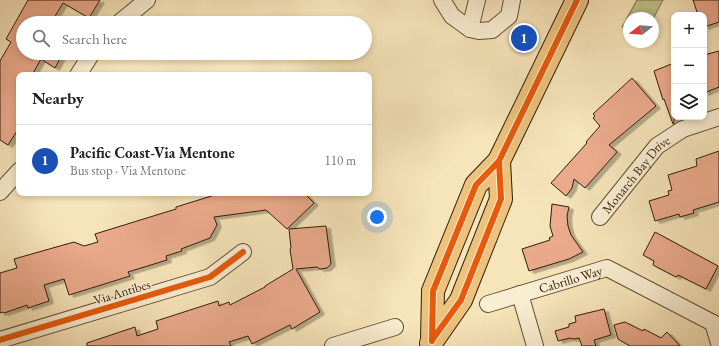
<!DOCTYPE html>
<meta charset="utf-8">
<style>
body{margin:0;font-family:"EB Garamond",serif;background:#f6f6f6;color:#222}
.controls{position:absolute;right:12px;top:12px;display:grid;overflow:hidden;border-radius:8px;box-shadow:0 2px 6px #0003}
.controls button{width:36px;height:36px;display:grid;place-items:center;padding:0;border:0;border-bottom:1px solid #e0e0e0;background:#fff;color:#222;font:20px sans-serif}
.compass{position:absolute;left:623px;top:12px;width:36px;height:36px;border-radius:50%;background:#fff;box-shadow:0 2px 6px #0003;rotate:253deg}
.you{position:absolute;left:377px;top:217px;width:14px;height:14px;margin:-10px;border:3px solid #fff;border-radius:50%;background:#1a73e8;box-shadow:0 0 0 6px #1a73e833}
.badge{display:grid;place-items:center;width:26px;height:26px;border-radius:50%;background:#0b8043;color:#fff;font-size:13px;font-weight:700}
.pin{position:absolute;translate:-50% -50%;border:2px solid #fff;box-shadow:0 1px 4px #0006}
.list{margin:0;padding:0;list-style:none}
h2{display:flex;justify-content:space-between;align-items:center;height:52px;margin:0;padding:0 16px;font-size:17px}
h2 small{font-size:13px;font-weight:400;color:#767676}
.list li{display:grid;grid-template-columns:26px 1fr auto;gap:12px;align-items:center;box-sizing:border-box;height:72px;padding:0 16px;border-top:1px solid #e0e0e0}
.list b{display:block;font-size:15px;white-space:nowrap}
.list p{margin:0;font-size:13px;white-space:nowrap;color:#767676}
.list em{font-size:13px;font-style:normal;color:#767676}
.icon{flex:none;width:22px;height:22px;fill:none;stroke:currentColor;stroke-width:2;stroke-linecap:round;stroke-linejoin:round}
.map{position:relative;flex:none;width:719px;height:346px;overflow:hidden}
.search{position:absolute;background:#fff;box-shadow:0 2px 6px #0003;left:16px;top:16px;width:356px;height:44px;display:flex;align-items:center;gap:10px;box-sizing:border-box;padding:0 14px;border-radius:22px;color:#767676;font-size:15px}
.panel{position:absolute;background:#fff;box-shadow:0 2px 6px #0003;left:16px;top:72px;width:356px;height:124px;border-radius:8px}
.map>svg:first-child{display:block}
</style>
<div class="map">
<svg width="719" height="346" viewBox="0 0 719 346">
<defs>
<filter id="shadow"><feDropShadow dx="4.5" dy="2.5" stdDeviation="0" flood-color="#0004"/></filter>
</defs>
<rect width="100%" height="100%" fill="#f7e5ba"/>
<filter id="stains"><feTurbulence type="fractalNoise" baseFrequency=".005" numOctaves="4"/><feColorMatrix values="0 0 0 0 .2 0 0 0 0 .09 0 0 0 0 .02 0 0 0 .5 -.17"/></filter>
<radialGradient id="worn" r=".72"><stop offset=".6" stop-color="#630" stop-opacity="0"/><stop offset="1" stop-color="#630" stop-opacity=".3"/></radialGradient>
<!-- grass -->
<path fill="#c2c38c" stroke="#78704b" d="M637 0H663L653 19V18H629V31L622 27Z"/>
<!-- building -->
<path fill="#ecab8d" stroke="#2f1d0a" filter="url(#shadow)" d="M28 0H100L89 18 63 3 51 23H23V53H63L55 68 41 59 32 75H19V128L8 145 0 140V61L11 42 6 39Z
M693 0H719V22L704 27V15H698Z
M719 51V87L704 93V55Z
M674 63V124H673L664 99 663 100 654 71Z
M632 78 656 106 609 145 617 152 585 188 574 179 572 188 566 196 551 183 587 143 586 142 600 126 593 118 595 116 593 114Z
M719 151V202L693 210 694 213 680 217 679 214 655 221 649 201 669 195 668 191 672 190 668 175 697 166 696 159Z
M221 193H304L314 203 287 229 266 210 214 217 217 225 210 238 181 249 182 251 166 256 167 260 128 272 130 276 69 295 64 279 44 285 49 301 28 308 27 305 4 313 3 312 0 313V273L17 268 14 259 74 242 84 246 98 242 95 234 176 209V207Z
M552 204 569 207 567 216 568 226 571 235 583 252 569 259 529 271 522 249 550 240 549 238 553 236 550 226Z
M326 226 331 264 327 268 320 269 317 267 296 269 320 312 292 329 290 325 252 344 248 336 229 342 231 346H87V343L135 327 137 336 158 329 156 321 218 301 219 306 229 302 230 305 265 287V286L293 269 290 249 291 248 289 229Z
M655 232 718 266 706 289 678 275 676 277 653 265 654 261 643 255Z
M604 309 611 335 594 340 596 346H582L579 338 573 339 570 338 558 341 555 331 569 327V324L576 322 575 316Z
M625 322 643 331 644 329 661 338 667 332 680 346H630L618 339 614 325Z"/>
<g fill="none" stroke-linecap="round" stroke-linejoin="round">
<defs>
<g id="minor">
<path d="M442 0 452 16 470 29 479 31 492 30 509 16 512 0"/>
<path d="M119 23 147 0"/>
<path d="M470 29 477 0"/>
<path d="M78 75 92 53"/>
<path d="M0 192 19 171"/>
<path id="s1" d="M600 217 657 146 683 129 719 117"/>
<path d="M520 294 535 346"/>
<path id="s2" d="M488 304 607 268 713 323"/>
<path d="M713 323 719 343"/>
<path d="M0 340 210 277 243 252"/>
<path d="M333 346 395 327"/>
</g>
<path id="trunk" d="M432 341 433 291 476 185 499 161 577 0
M431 343 461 300 501 199 499 161"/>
</defs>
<!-- minor casing -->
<use href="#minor" stroke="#614f36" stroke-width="18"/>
<!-- trunk casing -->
<use href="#trunk" stroke="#2f1d0a" stroke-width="24"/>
<!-- minor -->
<use href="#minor" stroke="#faeed2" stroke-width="16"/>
<!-- trunk -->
<use href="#trunk" stroke="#ecc27d" stroke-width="22"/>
<defs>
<path id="cycleway" d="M0 340 210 277 243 252
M432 340 461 300 501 199 499 161
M432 341 433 291 476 185 499 161 577 0"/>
</defs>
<!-- cycleway casing -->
<use href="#cycleway" stroke="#faeed2" stroke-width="8"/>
<!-- cycleway -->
<use href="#cycleway" stroke="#e8590c" stroke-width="6"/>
</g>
<g text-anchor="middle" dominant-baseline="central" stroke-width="3" stroke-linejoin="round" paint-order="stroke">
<!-- street labels -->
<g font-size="13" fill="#2f1d0a" stroke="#faeed2">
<text stroke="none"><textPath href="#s1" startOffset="56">Monarch Bay Drive</textPath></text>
<text stroke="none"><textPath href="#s2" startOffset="86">Cabrillo Way</textPath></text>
<text transform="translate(122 292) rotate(-17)">Via Antibes</text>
</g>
</g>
<rect width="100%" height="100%" filter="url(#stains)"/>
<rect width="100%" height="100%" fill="url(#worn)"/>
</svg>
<div class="controls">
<button>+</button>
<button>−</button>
<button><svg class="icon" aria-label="layers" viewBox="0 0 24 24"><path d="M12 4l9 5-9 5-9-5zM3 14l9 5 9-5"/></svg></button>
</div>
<svg class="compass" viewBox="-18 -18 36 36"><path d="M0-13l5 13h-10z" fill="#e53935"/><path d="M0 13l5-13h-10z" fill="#767676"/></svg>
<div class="you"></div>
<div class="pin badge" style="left:524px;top:38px;background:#1a4fb4">1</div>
<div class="search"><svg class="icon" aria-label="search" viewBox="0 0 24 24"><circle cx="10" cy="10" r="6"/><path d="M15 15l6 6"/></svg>Search here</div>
<section class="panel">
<h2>Nearby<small></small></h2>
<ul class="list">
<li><span class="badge" style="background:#1a4fb4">1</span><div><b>Pacific Coast-Via Mentone</b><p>Bus stop · Via Mentone</p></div><em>110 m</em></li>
</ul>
</section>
</div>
